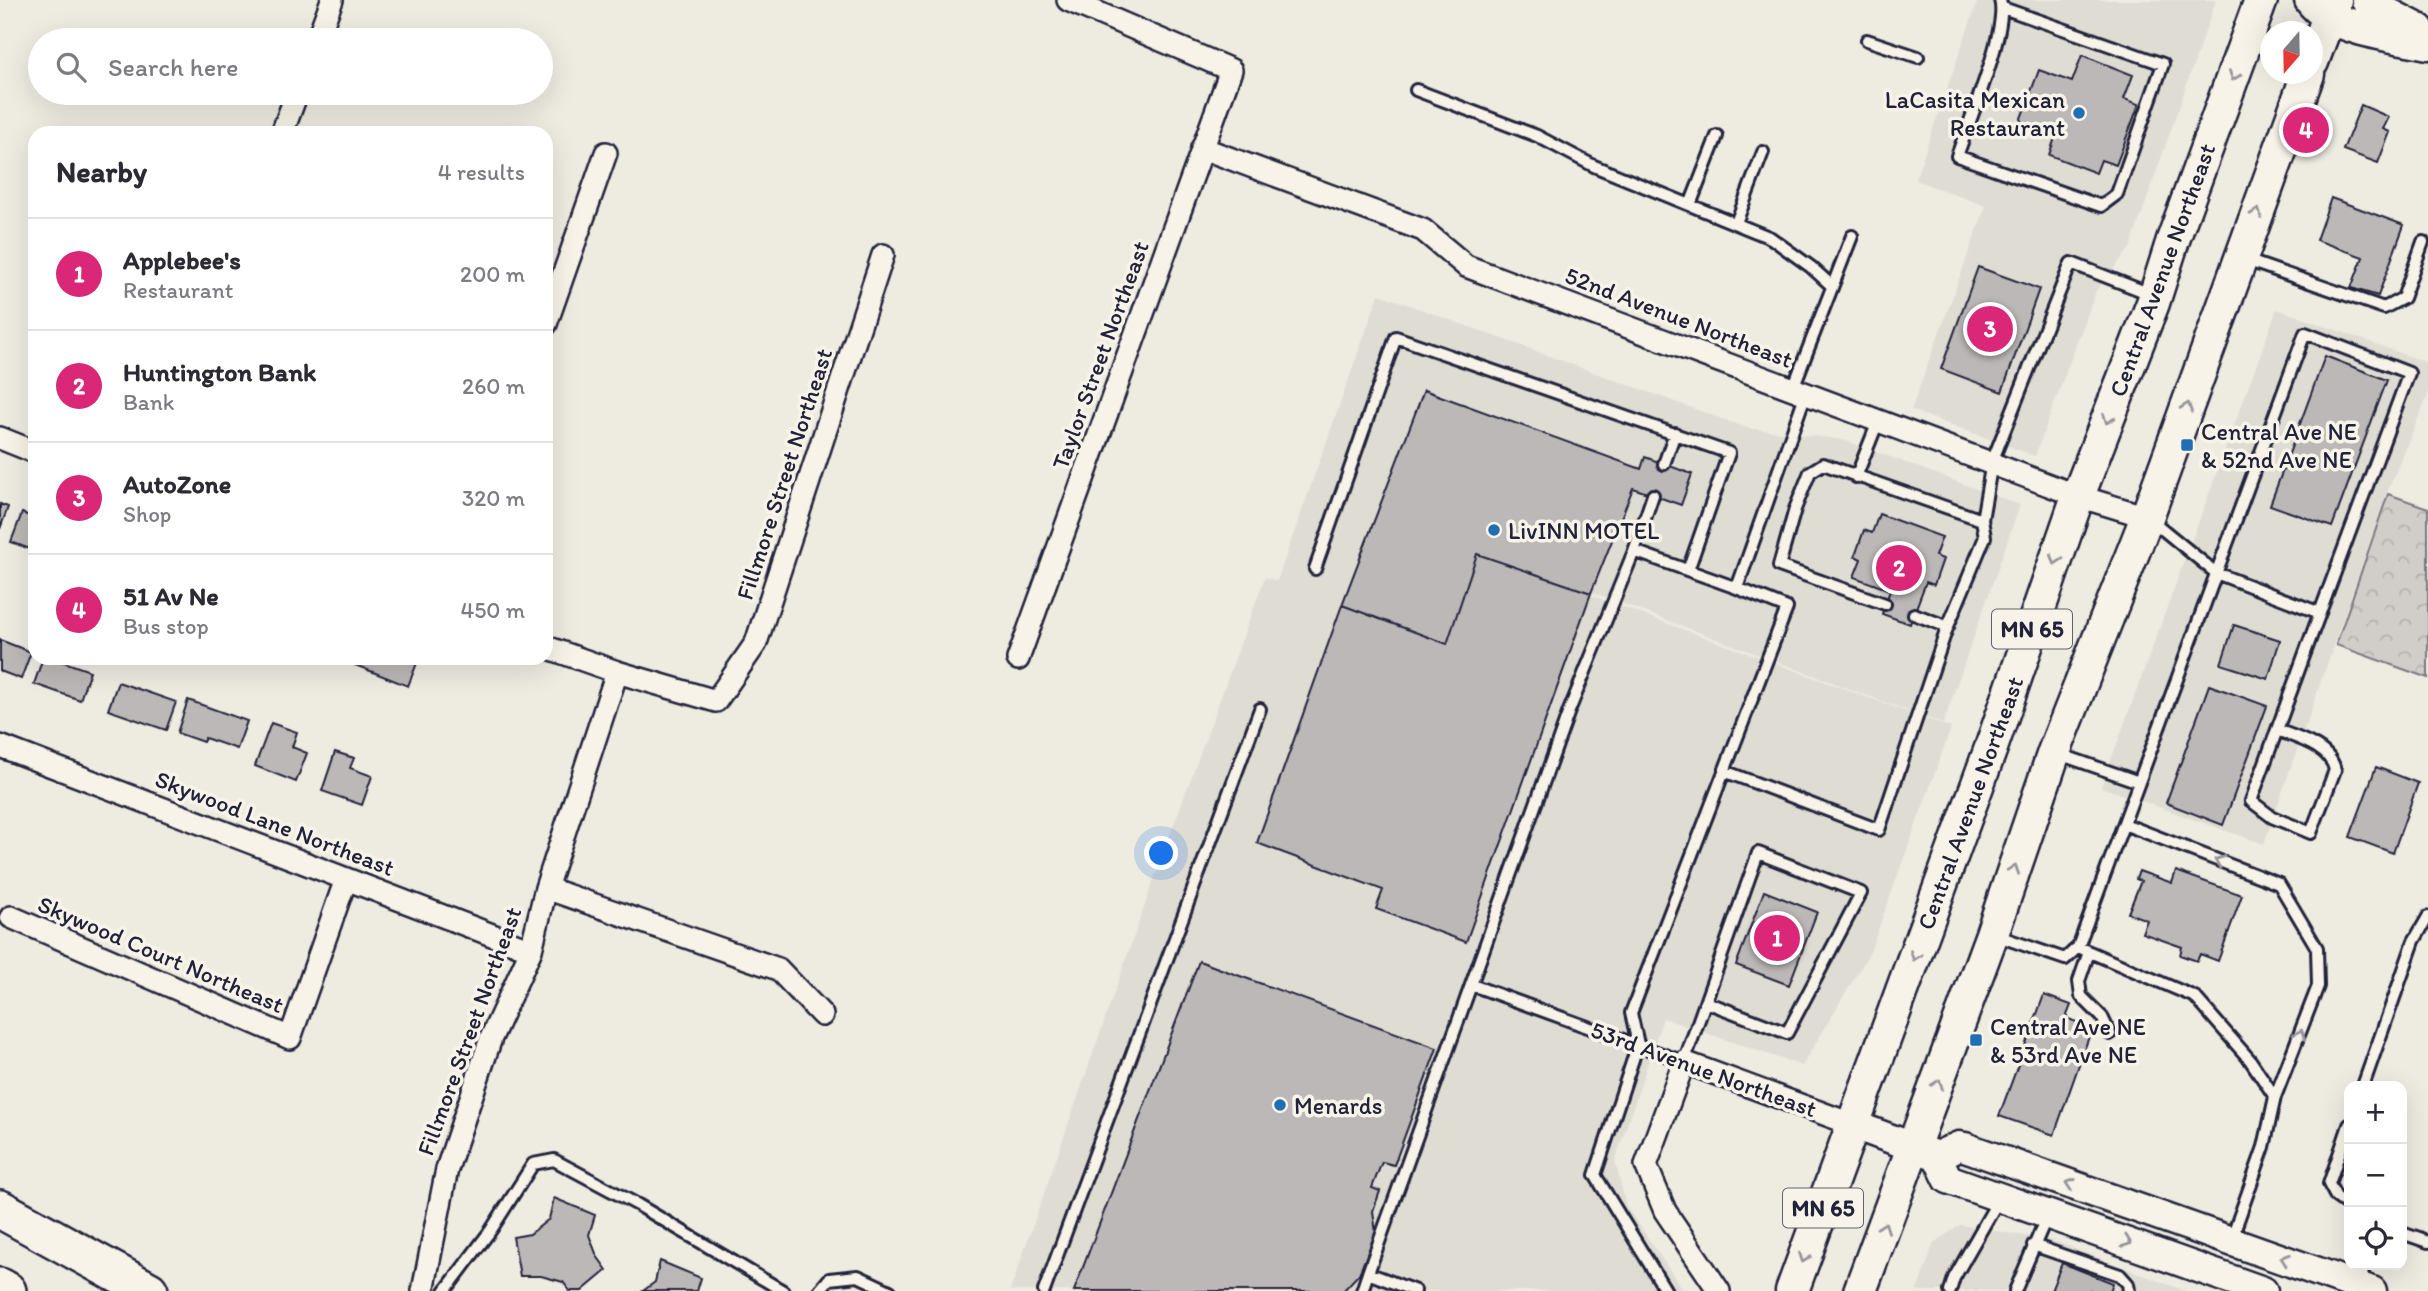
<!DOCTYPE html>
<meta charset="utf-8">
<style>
body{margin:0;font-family:Itim,sans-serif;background:#f2f2f3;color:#2b2b33}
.controls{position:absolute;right:21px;bottom:21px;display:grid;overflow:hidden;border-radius:14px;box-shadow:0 7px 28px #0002}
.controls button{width:63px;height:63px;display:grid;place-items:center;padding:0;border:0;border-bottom:2px solid #e1e1e2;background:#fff;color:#2b2b33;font:35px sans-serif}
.compass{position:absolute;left:2260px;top:21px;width:63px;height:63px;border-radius:50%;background:#fff;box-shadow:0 7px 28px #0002;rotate:200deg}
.you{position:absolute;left:1162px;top:854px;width:24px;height:24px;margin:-18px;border:5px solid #fff;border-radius:50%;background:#1a73e8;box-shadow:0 0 0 10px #1a73e833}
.badge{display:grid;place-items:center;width:46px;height:46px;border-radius:50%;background:#db2777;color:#fff;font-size:23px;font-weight:700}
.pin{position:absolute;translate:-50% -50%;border:4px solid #fff;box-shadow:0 2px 7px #0006}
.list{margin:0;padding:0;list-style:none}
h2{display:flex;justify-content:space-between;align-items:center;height:91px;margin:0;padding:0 28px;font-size:30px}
h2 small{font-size:23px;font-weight:400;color:#7c7c81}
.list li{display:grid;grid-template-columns:46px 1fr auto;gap:21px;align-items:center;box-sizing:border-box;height:112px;padding:0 28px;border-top:2px solid #e1e1e2}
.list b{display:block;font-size:26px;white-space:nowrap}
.list p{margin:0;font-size:23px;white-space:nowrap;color:#7c7c81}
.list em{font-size:23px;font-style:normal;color:#7c7c81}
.icon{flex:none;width:38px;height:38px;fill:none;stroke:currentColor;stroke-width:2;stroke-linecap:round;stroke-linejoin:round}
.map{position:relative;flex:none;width:2428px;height:1291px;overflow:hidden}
.search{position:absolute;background:#fff;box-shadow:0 7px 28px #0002;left:28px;top:28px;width:525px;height:77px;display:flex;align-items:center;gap:18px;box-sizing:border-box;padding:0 24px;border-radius:38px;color:#7c7c81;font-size:26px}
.panel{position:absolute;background:#fff;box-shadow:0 7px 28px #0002;left:28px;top:126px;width:525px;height:539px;border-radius:21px}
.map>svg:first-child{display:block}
</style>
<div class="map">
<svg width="2428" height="1291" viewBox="0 0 2428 1291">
<defs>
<pattern id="park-crowns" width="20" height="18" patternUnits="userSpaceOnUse" patternTransform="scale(1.75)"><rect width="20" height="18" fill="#d1cdc9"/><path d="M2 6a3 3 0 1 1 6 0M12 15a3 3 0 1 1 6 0" fill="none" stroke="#b3b0ae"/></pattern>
</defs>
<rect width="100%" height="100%" fill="#eeebe1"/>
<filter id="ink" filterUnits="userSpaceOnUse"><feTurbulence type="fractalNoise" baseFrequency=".0143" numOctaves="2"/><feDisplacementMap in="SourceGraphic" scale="14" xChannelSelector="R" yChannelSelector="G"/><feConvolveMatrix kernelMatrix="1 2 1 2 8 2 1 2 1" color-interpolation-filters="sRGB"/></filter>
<g filter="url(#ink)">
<!-- built -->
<path fill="#dfdcd4" d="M1978 0H2216L2130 248 2096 291 2035 456 1911 410 1986 206 1915 180Z
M1379 294 1747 428 1844 440 2020 505 1943 724 1594 593 1506 564 1951 728 1870 952 1802 1066 1663 1018 1615 1161 1626 1206 1684 1291H1010L1155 876 1265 577 1277 581Z
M2277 309 2428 363V395L2387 493 2264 844 2101 787Z
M1960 1225 2054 1241 2185 1291H1917L1934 1243Z"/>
<!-- park -->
<path fill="url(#park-crowns)" stroke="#7a7882" stroke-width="2" d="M2388 494 2428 508V678L2336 645Z"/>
<!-- building -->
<path fill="#bbb8b7" stroke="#22223b" stroke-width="2" d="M2082 55 2133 75 2124 99 2139 104 2116 165 2101 160 2096 173 2049 155 2056 135 2020 121 2039 70 2072 82Z
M2361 105 2389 117 2383 129 2390 132 2378 163 2343 150Z
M2331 198 2404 225 2378 296 2351 288 2363 257 2316 240Z
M1978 267 2039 289 2002 392 1941 369Z
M2325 356 2387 380 2332 527 2270 505Z
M1424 390 1641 469 1645 457 1692 474 1681 505 1633 488 1591 593 1477 554 1447 644 1342 605Z
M0 504 8 507 0 529Z
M22 513 35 518V551L11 542Z
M1879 514 1942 537 1935 556 1943 559 1934 585 1926 582 1910 624 1882 614 1890 590 1854 577 1861 559 1855 556 1864 530 1872 533Z
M1477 554 1591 593 1466 942 1376 909 1383 890 1257 843 1342 605 1447 644Z
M2234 625 2280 640 2268 679 2221 664Z
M0 640 31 652 21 679 0 671Z
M43 658H53L90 671 80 700 34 684Z
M358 658H419L408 686 355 665Z
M118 682 176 702 166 730 108 710Z
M2209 685 2267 706 2223 825 2166 803Z
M188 700 247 721 237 749 205 738 203 742 177 733Z
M271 723 297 732 292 747 307 753 296 782 255 766Z
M335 752 354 758 350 768 372 776 362 805 322 791Z
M2376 767 2418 783 2393 853 2350 837Z
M2139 871 2172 883 2176 871 2242 895 2218 961 2200 954 2197 961 2180 955 2182 947 2142 933 2147 920 2128 913 2141 881 2136 879Z
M1764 891 1817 912 1789 985 1736 965Z
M1199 961 1437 1048 1394 1165 1382 1162 1372 1188 1380 1191 1373 1211 1376 1233 1359 1274 1343 1291H1074Z
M2044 995 2071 1005 2066 1018 2092 1028 2054 1135 1999 1116Z
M554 1198 595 1215 589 1235 597 1256 607 1270 582 1291H570L563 1282 541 1276H520L513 1237 530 1234 549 1219Z
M660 1261 701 1278 697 1291H643L655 1282Z
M2062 1263 2113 1283 2110 1291H2051Z"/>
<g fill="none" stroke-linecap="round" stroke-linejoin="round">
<defs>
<path id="lane" d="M2000 0C2009 28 1968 124 1957 156L2101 206 2117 194 2163 64 2003 8
M1867 40 1918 57
M1416 90 1537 136 1594 166 1771 238 1811 267 1832 286
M1690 205 1717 136
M1736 223 1763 152
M2243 259 2384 308 2403 298 2423 242
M1793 388 1852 236
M1664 464 1675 433
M1856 477 1879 419
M2150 519 2216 573 2320 613
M1634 551 1737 588 1806 393
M1315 569 1396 337 1729 453 1688 570
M1885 604 1779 566 1795 509 1810 472 1823 464 1982 520
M1914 614 1948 627
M2056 753 2139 782
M1724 771 1879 830 1946 631 1985 537 1982 520 1992 462 2071 263 2153 295
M2124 824 2279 884 2317 948 2318 986 2275 1097
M1995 935 2065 959 2078 947
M2089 952 2079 981 2081 996 2102 1017 2110 1034
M1472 985 1684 1062 1758 853 1861 893 1787 1033 1706 1002
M2363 1086 2414 941 2428 917
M2349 1125 2329 1184 2336 1197 2349 1206
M2402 1233 2428 1242
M2231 1240 2264 1147 2275 1097 2250 1060 2195 997 2078 947 2305 333 2409 373C2355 516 2303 658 2251 801L2272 817 2311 833 2335 770C2330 746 2297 738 2277 730
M2033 1245 2120 1275 2128 1284 2129 1291
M1368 1273 1569 711 1634 551 1653 495
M2358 1286 2365 1265
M445 1291 491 1230 533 1164 554 1160 638 1205 783 1291
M819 1291 829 1279 858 1276 890 1291
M1044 1291 1260 709
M1362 1291 1368 1273 1415 1291
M1666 1291 1595 1175 1638 1044 1631 1013 1787 608 1737 588
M1950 1291 1954 1278 1999 1199
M2015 1291 2047 1216"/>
<path id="street" d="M317 40 332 0
M282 133 297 93
M1202 148 1423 230 1466 266 2078 496 2147 517
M546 324 606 153
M0 438 35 452
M546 647 617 672 716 701 756 643 883 255
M1018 659 1231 70 1068 0
M0 746 531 950
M546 888 778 969 822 1015
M11 917 290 1038 346 879
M423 1291 447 1169 491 1038 531 950 546 888 617 672
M1719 1291 1665 1211 1646 1165 1684 1062 1854 1125"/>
<path id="secondary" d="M1854 1125 1937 1156 1959 1146 1965 1147 2372 1291
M1937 1156 1948 1179 2263 1291"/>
<path id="primary" d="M2311 0C2333 30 2393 35 2428 43
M2368 0 2389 15 2418 30
M2312 62 2335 0
M1792 1291 1991 748 2078 496 2153 303 2173 240 2261 0
M1860 1291 1992 934 2054 752 2147 517 2308 74"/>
<path id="highway" d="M0 1209 149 1291
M0 1287 7 1291"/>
</defs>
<!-- lane casing -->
<use href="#lane" stroke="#22223b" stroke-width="16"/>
<!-- street casing -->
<use href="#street" stroke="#22223b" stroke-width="26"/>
<!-- secondary casing -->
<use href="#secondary" stroke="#22223b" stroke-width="33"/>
<!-- primary casing -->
<use href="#primary" stroke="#22223b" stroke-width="37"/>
<!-- highway casing -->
<use href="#highway" stroke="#22223b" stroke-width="42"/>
<!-- lane -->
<use href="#lane" stroke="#f7f3e8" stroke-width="10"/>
<!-- street -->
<use href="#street" stroke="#f7f3e8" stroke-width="21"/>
<!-- secondary -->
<use href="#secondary" stroke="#f7f3e8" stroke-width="28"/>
<!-- primary -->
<use href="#primary" stroke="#f7f3e8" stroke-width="32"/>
<!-- highway -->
<use href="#highway" stroke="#f7f3e8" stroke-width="37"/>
</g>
<!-- one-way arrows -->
<defs><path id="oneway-chevron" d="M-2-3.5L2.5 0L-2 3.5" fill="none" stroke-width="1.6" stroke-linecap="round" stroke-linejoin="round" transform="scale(1.75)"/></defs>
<g stroke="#97959a">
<use href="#oneway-chevron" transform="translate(2234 76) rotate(110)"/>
<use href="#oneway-chevron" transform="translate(2257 213) rotate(-70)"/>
<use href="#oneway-chevron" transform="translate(2187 407) rotate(-70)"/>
<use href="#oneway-chevron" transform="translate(2108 419) rotate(111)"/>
<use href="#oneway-chevron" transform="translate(2056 560) rotate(109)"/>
<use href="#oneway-chevron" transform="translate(2219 861) rotate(-159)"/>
<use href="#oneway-chevron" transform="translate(2014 869) rotate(-71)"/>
<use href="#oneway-chevron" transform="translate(1915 956) rotate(110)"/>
<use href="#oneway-chevron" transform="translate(2300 1034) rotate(-69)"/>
<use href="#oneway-chevron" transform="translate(1938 1084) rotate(-70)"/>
<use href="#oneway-chevron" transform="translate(2070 1184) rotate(-161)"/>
<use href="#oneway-chevron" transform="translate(1884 1227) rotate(-70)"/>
<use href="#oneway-chevron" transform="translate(2127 1242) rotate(20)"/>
<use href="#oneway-chevron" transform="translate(1804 1258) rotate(110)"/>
<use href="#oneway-chevron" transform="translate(2285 1259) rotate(-160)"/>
</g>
</g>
<!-- markers -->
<g fill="#1f6fb2" stroke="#f7f3e8" stroke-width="2.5">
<circle cx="2079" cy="113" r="7"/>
<rect x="2180" y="438" width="14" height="14" rx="3.5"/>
<circle cx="1494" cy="530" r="7"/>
<rect x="1969" y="1033" width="14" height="14" rx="3.5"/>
<circle cx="1280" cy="1105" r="7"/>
</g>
<g text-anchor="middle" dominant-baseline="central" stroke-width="7" stroke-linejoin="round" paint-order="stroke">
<!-- shield labels -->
<g fill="#f7f3e8" stroke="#62616f" stroke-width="2">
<rect x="1992" y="609.5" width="80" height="39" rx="5"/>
<rect x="1783" y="1188.5" width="80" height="39" rx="5"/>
</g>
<g font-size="23" font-weight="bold" fill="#22223b">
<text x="2032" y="629">MN 65</text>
<text x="1823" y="1208">MN 65</text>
</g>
<!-- poi labels -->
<g font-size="24" fill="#22223b" stroke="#f7f3e8" text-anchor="start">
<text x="2065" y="99" text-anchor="end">LaCasita Mexican<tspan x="2065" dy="28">Restaurant</tspan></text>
<text x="2201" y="431">Central Ave NE<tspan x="2201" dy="28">&amp; 52nd Ave NE</tspan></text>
<text x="1508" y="530">LivINN MOTEL</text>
<text x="1990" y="1026">Central Ave NE<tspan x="1990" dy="28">&amp; 53rd Ave NE</tspan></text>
<text x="1294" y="1105">Menards</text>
</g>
<!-- street labels -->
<g font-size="24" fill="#22223b" stroke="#f7f3e8">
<text transform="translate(2162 270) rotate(-70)">Central Avenue Northeast</text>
<text transform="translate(1679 317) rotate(21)">52nd Avenue Northeast</text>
<text transform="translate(1100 355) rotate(-70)">Taylor Street Northeast</text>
<text transform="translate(784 474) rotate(-72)">Fillmore Street Northeast</text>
<text transform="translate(1970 803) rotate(-70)">Central Avenue Northeast</text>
<text transform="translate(275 823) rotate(21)">Skywood Lane Northeast</text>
<text transform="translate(161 954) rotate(23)">Skywood Court Northeast</text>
<text transform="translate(469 1031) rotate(-70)">Fillmore Street Northeast</text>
<text transform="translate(1704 1069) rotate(20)">53rd Avenue Northeast</text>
</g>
</g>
</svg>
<div class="controls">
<button>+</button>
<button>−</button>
<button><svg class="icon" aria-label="locate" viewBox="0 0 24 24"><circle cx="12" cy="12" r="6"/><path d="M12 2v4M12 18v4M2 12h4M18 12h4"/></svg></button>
</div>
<svg class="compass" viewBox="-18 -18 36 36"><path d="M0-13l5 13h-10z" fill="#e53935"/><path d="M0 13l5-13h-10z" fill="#7c7c81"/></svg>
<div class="you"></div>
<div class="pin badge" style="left:1777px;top:938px">1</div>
<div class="pin badge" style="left:1899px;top:568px">2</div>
<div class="pin badge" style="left:1990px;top:329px">3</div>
<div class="pin badge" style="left:2306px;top:130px">4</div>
<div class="search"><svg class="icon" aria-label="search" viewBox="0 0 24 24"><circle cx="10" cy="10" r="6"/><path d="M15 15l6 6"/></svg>Search here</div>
<section class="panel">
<h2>Nearby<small>4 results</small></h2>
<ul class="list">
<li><span class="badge">1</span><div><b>Applebee's</b><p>Restaurant</p></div><em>200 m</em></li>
<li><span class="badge">2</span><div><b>Huntington Bank</b><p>Bank</p></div><em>260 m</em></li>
<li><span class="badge">3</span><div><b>AutoZone</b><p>Shop</p></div><em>320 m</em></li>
<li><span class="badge">4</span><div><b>51 Av Ne</b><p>Bus stop</p></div><em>450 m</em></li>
</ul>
</section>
</div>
